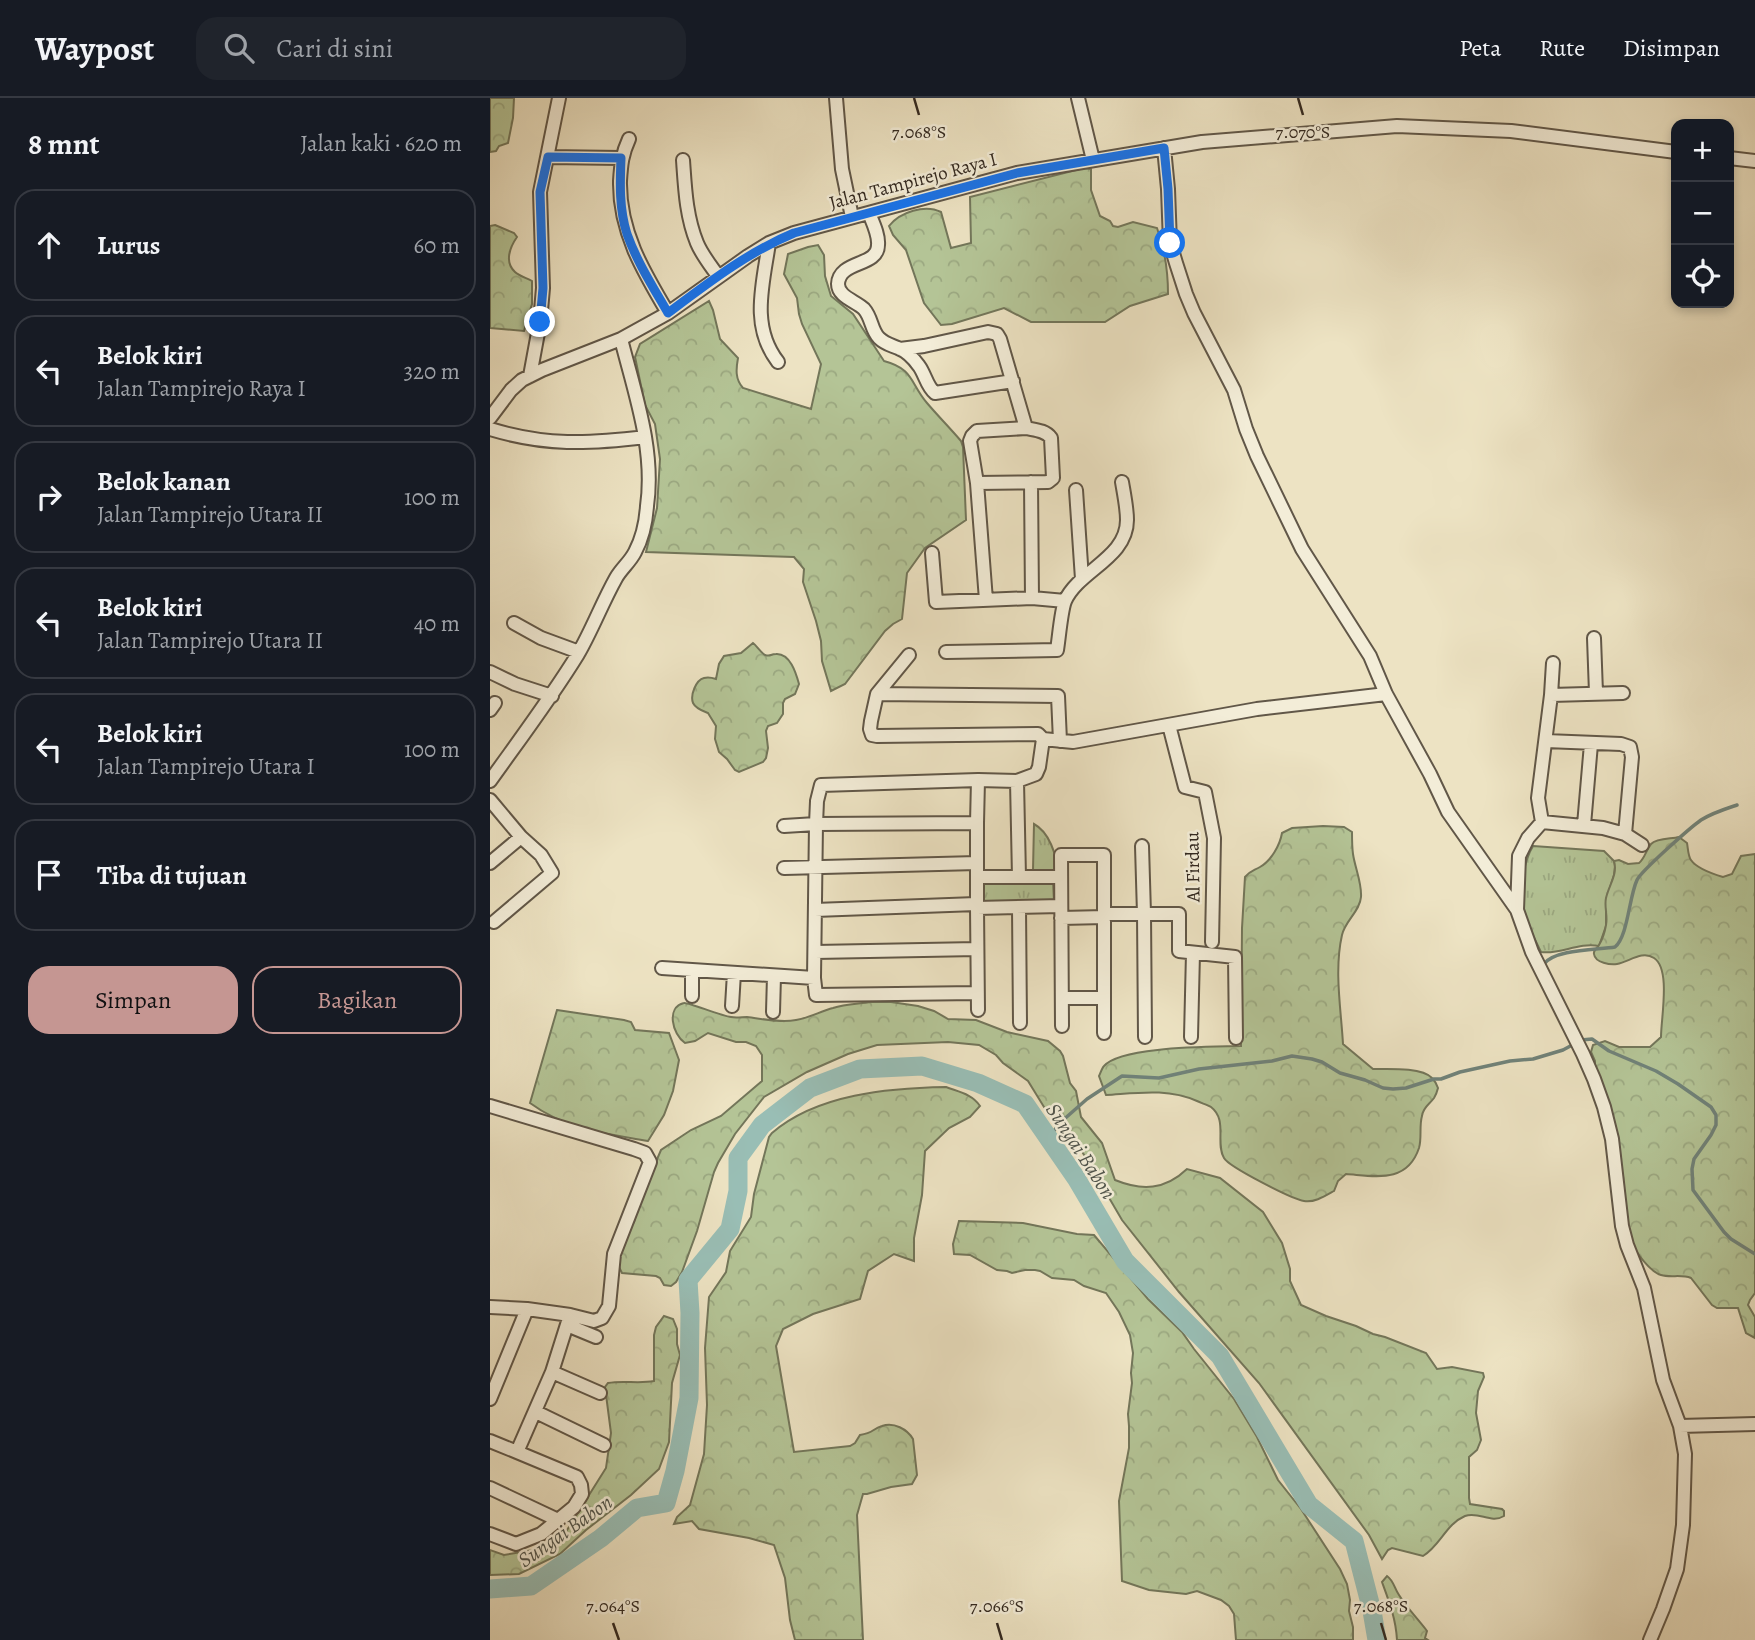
<!DOCTYPE html>
<html lang="id">
<meta charset="utf-8">
<style>
body{margin:0;font-family:Alegreya,serif;background:#20242c;color:#f1f3f6}
.controls{position:absolute;right:21px;top:21px;display:grid;overflow:hidden;border-radius:14px;box-shadow:0 4px 10px #0003}
.controls button{width:63px;height:63px;display:grid;place-items:center;padding:0;border:0;border-bottom:2px solid #363941;background:#171b24;color:#f1f3f6;font:35px sans-serif}
.stop{position:absolute;width:21px;height:21px;margin:-16px;border:5px solid #1a73e8;border-radius:50%;background:#fff}
.stop.end{background:#1a73e8;border-color:#fff;box-shadow:0 2px 7px #0008}
.list{margin:0;padding:0;list-style:none}
h2{display:flex;justify-content:space-between;align-items:center;height:91px;margin:0;padding:0 28px;font-size:30px}
h2 small{font-size:23px;font-weight:400;color:#9ea1a6}
.list li{display:grid;grid-template-columns:46px 1fr auto;gap:21px;align-items:center;box-sizing:border-box;height:112px;margin:0 14px 14px;padding:0 14px;border:2px solid #363941;border-radius:21px}
.list b{display:block;font-size:26px;white-space:nowrap}
.list p{margin:0;font-size:23px;white-space:nowrap;color:#9ea1a6}
.list em{font-size:23px;font-style:normal;color:#9ea1a6}
.actions{display:flex;gap:14px;padding:21px 28px}
.actions a{flex:1;padding:16px 0;border:2px solid #c59692;border-radius:21px;text-align:center;font-size:24px;color:#c59692}
.actions .main{background:#c59692;color:#111}
.icon{flex:none;width:38px;height:38px;fill:none;stroke:currentColor;stroke-width:2;stroke-linecap:round;stroke-linejoin:round}
.map{position:relative;flex:none;width:1265px;height:1542px;overflow:hidden}
header{display:flex;align-items:center;gap:42px;box-sizing:border-box;height:98px;padding:0 35px;background:#171b24;border-bottom:2px solid #363941}
header strong{font-size:33px}
nav{display:flex;gap:38px;margin-inline-start:auto;font-size:24px}
.search{width:490px;height:63px;background:#20242c;display:flex;align-items:center;gap:18px;box-sizing:border-box;padding:0 24px;border-radius:21px;color:#9ea1a6;font-size:26px}
main{display:flex}
aside{flex:1;background:#171b24}
.map>svg:first-child{display:block}
</style>
<header>
<strong>Waypost</strong>
<div class="search"><svg class="icon" aria-label="search" viewBox="0 0 24 24"><circle cx="10" cy="10" r="6"/><path d="M15 15l6 6"/></svg>Cari di sini</div>
<nav><a>Peta</a><a>Rute</a><a>Disimpan</a></nav>
</header>
<main>
<aside>
<h2>8 mnt<small>Jalan kaki · 620 m</small></h2>
<ul class="list">
<li><svg class="icon" aria-label="ahead" viewBox="0 0 24 24"><path d="M12 20V5M6 11l6-6 6 6"/></svg><div><b>Lurus</b></div><em>60 m</em></li>
<li><svg class="icon" aria-label="left" viewBox="0 0 24 24"><path d="M17 20v-9H6M10 6l-5 5 5 5"/></svg><div><b>Belok kiri</b><p>Jalan Tampirejo Raya I</p></div><em>320 m</em></li>
<li><svg class="icon" aria-label="right" viewBox="0 0 24 24"><path d="M7 20v-9h11M14 6l5 5-5 5"/></svg><div><b>Belok kanan</b><p>Jalan Tampirejo Utara II</p></div><em>100 m</em></li>
<li><svg class="icon" aria-label="left" viewBox="0 0 24 24"><path d="M17 20v-9H6M10 6l-5 5 5 5"/></svg><div><b>Belok kiri</b><p>Jalan Tampirejo Utara II</p></div><em>40 m</em></li>
<li><svg class="icon" aria-label="left" viewBox="0 0 24 24"><path d="M17 20v-9H6M10 6l-5 5 5 5"/></svg><div><b>Belok kiri</b><p>Jalan Tampirejo Utara I</p></div><em>100 m</em></li>
<li><svg class="icon" aria-label="arrive" viewBox="0 0 24 24"><path d="M6 21V4h12l-3 4 3 4H6"/></svg><div><b>Tiba di tujuan</b></div></li>
</ul>
<div class="actions"><a class="main">Simpan</a><a>Bagikan</a></div>
</aside>
<div class="map">
<svg width="1265" height="1542" viewBox="0 0 1265 1542">
<defs>
<pattern id="grass-tufts" width="24" height="20" patternUnits="userSpaceOnUse" patternTransform="scale(1.75)"><rect width="24" height="20" fill="#b4c496"/><path d="M3 7l-1-3M5 7V3M7 7l1-3M15 17l-1-3M17 17v-4M19 17l1-3" fill="none" stroke="#9ba881"/></pattern>
<pattern id="forest-crowns" width="20" height="18" patternUnits="userSpaceOnUse" patternTransform="scale(1.75)"><rect width="20" height="18" fill="#b4c496"/><path d="M2 6a3 3 0 1 1 6 0M12 15a3 3 0 1 1 6 0" fill="none" stroke="#9ba881"/></pattern>
</defs>
<rect width="100%" height="100%" fill="#ede3c3"/>
<filter id="stains"><feTurbulence type="fractalNoise" baseFrequency=".00286" numOctaves="4"/><feColorMatrix values="0 0 0 0 .2 0 0 0 0 .09 0 0 0 0 .02 0 0 0 .5 -.17"/></filter>
<radialGradient id="worn" r=".72"><stop offset=".6" stop-color="#630" stop-opacity="0"/><stop offset="1" stop-color="#630" stop-opacity=".3"/></radialGradient>
<!-- grass -->
<path fill="url(#grass-tufts)" stroke="#73765a" stroke-width="2" d="M544 726C559 734 567 757 567 773L543 772Z
M1043 748 1114 753 1124 763 1125 768 1124 777 1116 802V828L1109 848C1088 844 1070 857 1051 854 1045 841 1037 827 1033 813 1029 794 1033 764 1043 748Z
M563 783 564 803 494 804 493 785Z"/>
<!-- forest -->
<path fill="url(#forest-crowns)" stroke="#73765a" stroke-width="2" d="M0 0H24L23 20 18 45 9 48 6 53 0 54Z
M594 70 601 71V92L610 118 620 123 623 128 628 129 643 124 667 130C675 152 678 173 678 196L640 208 615 224H541L514 210 462 226 451 227 434 205 416 152 403 137 399 128C410 114 435 106 451 114L461 150 481 145 480 99Z
M5 127 24 135 27 139C20 149 14 164 25 174 29 178 37 180 42 183V206L34 233 0 230V128Z
M328 147 334 157 335 178 341 198 363 216 394 263C424 271 420 285 437 305 448 318 460 330 471 343L473 349 476 422 435 450 417 475 412 521 403 526 395 533 355 586 341 593 332 563 331 543 326 523 313 484 314 471 304 459 156 454 167 410 170 361 165 326 155 307 145 259 150 246 219 203 223 212 230 241 248 260C246 271 245 281 253 290L321 311 331 266 312 226 309 216 307 200 294 176 298 156 318 149Z
M263 545C267 548 270 554 275 557 281 559 280 556 286 556 300 555 306 575 309 586L305 596 295 601 293 605V616L287 625 278 628 276 633 278 650 276 660 273 664 249 674 245 672 237 661 229 654 225 641 226 628 218 615C213 613 206 611 203 605 200 597 206 582 214 580 218 579 223 580 226 581L229 566 234 558 251 555Z
M833 728 854 729 862 734C862 742 862 749 863 756 865 770 872 785 871 799 870 813 855 823 852 837 844 872 851 911 853 946L883 971C898 971 932 969 942 980 945 983 947 987 948 990 947 994 946 997 944 1000 939 1007 933 1009 932 1018 929 1028 932 1040 929 1050 917 1086 885 1078 856 1076L848 1083 844 1093C835 1098 824 1105 814 1103 802 1101 739 1069 734 1060 725 1045 738 1022 721 1009 718 1007 711 1005 707 1003 677 990 648 995 616 997L609 978C610 976 612 970 614 968 631 948 723 949 751 948L752 830 755 779C760 773 763 773 770 769 781 763 790 747 792 735L802 730Z
M1189 739 1197 745C1198 750 1198 758 1201 762 1207 771 1223 776 1233 779L1242 776 1251 758 1265 756V1195L1260 1202 1258 1207 1265 1219V1240L1256 1235 1248 1210H1227L1222 1207 1201 1180C1191 1176 1181 1180 1171 1177 1160 1174 1145 1153 1140 1143L1105 977V963L1101 954 1103 947 1115 943 1129 949H1160L1171 939C1171 920 1181 871 1164 860 1152 852 1139 864 1127 866 1121 867 1105 865 1104 856 1103 852 1107 851 1109 847 1112 842 1115 833 1116 827 1118 818 1114 809 1116 800 1119 787 1128 776 1124 763L1129 762 1138 766 1149 765C1155 760 1156 752 1161 746 1167 740 1181 741 1189 739Z
M381 904H401L428 908 444 913 458 921 486 922 517 934 558 943 570 953 573 958 580 985 586 993 591 1019 612 1045 625 1082C652 1093 675 1092 697 1071L730 1080 773 1114 792 1145 800 1171V1183L811 1207 836 1218 866 1228 883 1236 895 1239 936 1255 947 1271 962 1269 993 1275 994 1279 988 1293 986 1315 991 1342 987 1352 979 1359V1400L980 1406 1012 1411 1014 1413V1418C1001 1426 989 1413 975 1418 956 1426 950 1448 933 1458L902 1450 898 1452 892 1461 879 1437 769 1285 689 1194 632 1122 590 1050 554 1009 538 983 513 965 506 957 489 947 458 944 387 947 358 956 317 974 274 999 245 1036 228 1065 224 1074 207 1133 192 1174 186 1184 181 1188 174 1187 170 1180 166 1178 132 1175 127 1165 136 1135 144 1124 149 1103 171 1052 201 1032 231 1018 272 983V957L266 948 256 944H246L218 935 205 943 195 945C182 936 176 909 194 905 198 904 231 918 241 919 246 920 252 919 257 919 273 921 290 925 306 922 319 920 331 913 343 910 355 906 368 906 381 904Z
M67 912 134 922 141 924 145 932 179 935 189 962 183 993 174 1017 158 1043C114 1035 77 1032 40 1005Z
M456 989C469 994 482 996 490 1008L480 1019 459 1030 435 1053 432 1097 424 1140V1163L404 1156 378 1173 370 1201 323 1216 293 1231 286 1248 304 1354 360 1348 365 1345 370 1337C384 1335 382 1331 392 1328 404 1324 417 1331 423 1341L427 1377 422 1386 401 1389 377 1396H373L367 1417 373 1542H305L300 1522 295 1480 284 1447 259 1440 209 1431 202 1423 184 1426 187 1419 200 1407 214 1356 217 1307 215 1250 219 1199 236 1174 240 1153 261 1119 264 1096 279 1039 282 1035C327 996 399 990 456 989Z
M469 1123 533 1125 587 1136 604 1137 658 1201 692 1234 704 1251 744 1301 767 1339 788 1382 811 1411 850 1471 857 1486 860 1502 859 1513 863 1529V1542H746L744 1516 739 1508 731 1502 707 1493 696 1496 659 1492 632 1483 629 1403 639 1350V1328L638 1316 642 1285 641 1275 643 1255 640 1237 629 1214 616 1195 594 1188 584 1182 562 1180 550 1173 545 1172H535L522 1175 517 1173 507 1172 480 1157 464 1156 463 1146Z
M174 1218 183 1221 187 1231V1246L190 1257 182 1285 179 1344 169 1371 141 1397 96 1432 70 1456 29 1476 0 1477V1452L14 1457 67 1448 116 1370 121 1335 115 1289 118 1285C133 1282 148 1286 164 1283V1237L166 1229Z
M897 1478C904 1483 904 1490 909 1497 917 1510 928 1521 937 1533L935 1540 938 1542H907C906 1521 899 1503 892 1484Z"/>
<g fill="none" stroke-linecap="round" stroke-linejoin="round">
<!-- stream -->
<path stroke="#708279" stroke-width="3.5" d="M1055 870 1054 866C1065 851 1107 852 1125 849 1138 838 1139 799 1147 782 1151 773 1201 729 1211 722 1222 715 1235 711 1247 707
M1091 942 1102 941 1119 953 1166 973 1188 986 1221 1009 1226 1017V1027L1221 1037 1204 1061 1202 1071 1203 1092 1234 1134 1241 1141 1265 1156
M558 1040 572 1023 597 1001 632 978 669 980 709 971 782 963 802 958 822 961 832 964 850 975 875 982 893 990 903 991 916 990 944 981H951L970 974 1020 963 1043 961 1073 952 1084 946"/>
<!-- river -->
<path stroke="#99beb5" stroke-width="19" d="M0 1491 41 1488 111 1440 147 1410 176 1405 185 1373 199 1300 200 1215 198 1182 240 1131 248 1093V1060L272 1027 320 990 370 971 432 968 488 985 535 1006 586 1080 635 1163 730 1258 819 1407 864 1443 882 1513 887 1542"/>
<defs>
<path id="minor" d="M346 0 352 71 362 119
M588 0 603 62
M139 41C132 56 131 67 130 83 129 133 153 173 178 215
M674 50 678 91 680 145 686 165 696 196 704 215 744 292 756 331 767 358 812 451 880 558 896 596 940 676 958 714 1027 812 1042 854 1093 956 1104 981 1114 1009 1122 1041 1132 1128 1137 1147 1154 1190 1173 1282 1190 1328 1195 1356 1193 1427 1187 1471 1173 1511 1160 1542
M58 59 131 60
M1239 60 1265 63
M193 62C195 90 196 118 207 145 212 157 221 168 228 178
M379 115C383 125 389 137 388 147 388 169 349 162 348 186 348 199 366 203 374 211 382 220 381 232 389 240 395 246 401 247 408 250 416 253 424 261 429 268 435 276 437 289 445 295L523 283
M279 145C273 186 260 228 288 264
M410 251 434 248 498 234 507 236 510 241 536 330C545 332 555 332 561 340L563 380 558 384 487 385
M40 278 50 224 53 190 50 94 69 0
M0 320 21 292 32 282 52 272 131 241 178 215 258 158 279 145 304 135 527 75 712 44 907 28 1021 33 1186 54
M0 331C56 348 98 346 155 339
M541 384 542 500
M586 392 592 481
M442 455 446 504 542 500 575 503
M496 502 487 385 480 343 482 338 487 333 536 330
M24 525 51 540 89 554
M1104 540 1106 595
M456 554 567 552C569 540 571 513 575 503 589 472 637 460 637 422 637 410 634 396 632 384
M419 557 387 596 381 623 380 631 382 637 387 638 548 636 553 641 583 644 767 611 896 596
M0 574 25 586 62 598
M387 596 568 598 570 643
M1061 597 1133 595
M0 612 5 605
M679 627 695 689 715 694 724 740 722 844
M1056 643 1131 646 1140 649 1142 659 1135 736
M0 683C30 641 61 600 88 556 102 532 112 505 126 480 131 471 140 464 145 454 152 441 156 423 157 408 165 352 145 296 131 241
M527 683 529 779
M0 702 31 739 51 757 62 775 4 824
M1052 724 1113 730 1135 736 1152 747
M1094 727 1101 646
M294 728 326 726 327 703 331 687 488 682 527 683 546 676 549 669 553 641
M652 748 654 816 655 939
M0 765 31 739
M294 770 487 765
M487 779H571
M487 810V725
M529 810 530 925
M325 812 486 806
M1027 812 1029 758 1038 740 1052 724 1048 700 1061 597 1063 565
M615 816H689V853L745 859 746 940
M571 820 615 819
M325 854 487 851
M172 870 324 880 326 726 487 725 488 682
M202 872V898
M324 880 326 897 487 895
M572 900H614V935
M242 908 244 875
M488 912 487 810 571 808
M283 914 284 878
M572 928 571 757H614V900
M701 939 703 855
M0 1008 144 1051 155 1055 160 1064 124 1156 119 1208 112 1220 104 1223 80 1217 37 1211 0 1301
M0 1209 37 1211
M77 1227 106 1239
M62 1274 110 1295
M46 1314 114 1347
M1190 1328 1265 1326
M0 1343 27 1354 62 1274 80 1217
M0 1390 68 1422
M0 1436 26 1446 51 1436 84 1409 92 1396 91 1387 87 1379 27 1354"/>
</defs>
<!-- minor casing -->
<use href="#minor" stroke="#615748" stroke-width="16"/>
<!-- minor -->
<use href="#minor" stroke="#f3edd8" stroke-width="12"/>
</g>
<g fill="none" stroke-linecap="round" stroke-linejoin="round">
<!-- route -->
<path stroke="#1a73e8" stroke-width="9" d="M50 224 53 190 50 94 58 59 131 60C130 85 129 111 137 136 147 164 163 189 178 215 218 185 258 154 304 135L527 75 674 50 678 91 680 145"/>
</g>
<!-- ticks -->
<path fill="none" stroke="#32281f" stroke-width="2.5" d="M424 0 429 17M808 0 813 17M123 1525 129 1542M507 1525 512 1542M891 1525 896 1542"/>
<g text-anchor="middle" dominant-baseline="central" stroke-width="5" stroke-linejoin="round" paint-order="stroke">
<!-- street labels -->
<g font-size="19" fill="#32281f" stroke="#f3edd8">
<text transform="translate(423 83) rotate(-15)">Jalan Tampirejo Raya I</text>
<text transform="translate(703 769) rotate(-91)">Al Firdau</text>
</g>
<!-- water labels -->
<g font-size="21" font-style="italic" fill="#51554c" stroke="#f3edd8">
<text transform="translate(591 1053) rotate(57)">Sungai Babon</text>
<text transform="translate(75 1433) rotate(-35)">Sungai Babon</text>
</g>
</g>
<g font-size="18" text-anchor="middle" fill="#32281f" stroke="#f3edd8" stroke-width="5" stroke-linejoin="round" paint-order="stroke">
<text x="429" y="40">7.068°S</text>
<text x="813" y="40">7.070°S</text>
<text x="123" y="1514">7.064°S</text>
<text x="507" y="1514">7.066°S</text>
<text x="891" y="1514">7.068°S</text>
</g>
<rect width="100%" height="100%" filter="url(#stains)"/>
<rect width="100%" height="100%" fill="url(#worn)"/>
</svg>
<div class="controls">
<button>+</button>
<button>−</button>
<button><svg class="icon" aria-label="locate" viewBox="0 0 24 24"><circle cx="12" cy="12" r="6"/><path d="M12 2v4M12 18v4M2 12h4M18 12h4"/></svg></button>
</div>
<div class="stop" style="left:680px;top:145px"></div>
<div class="stop end" style="left:50px;top:224px"></div>
</div>
</main>
